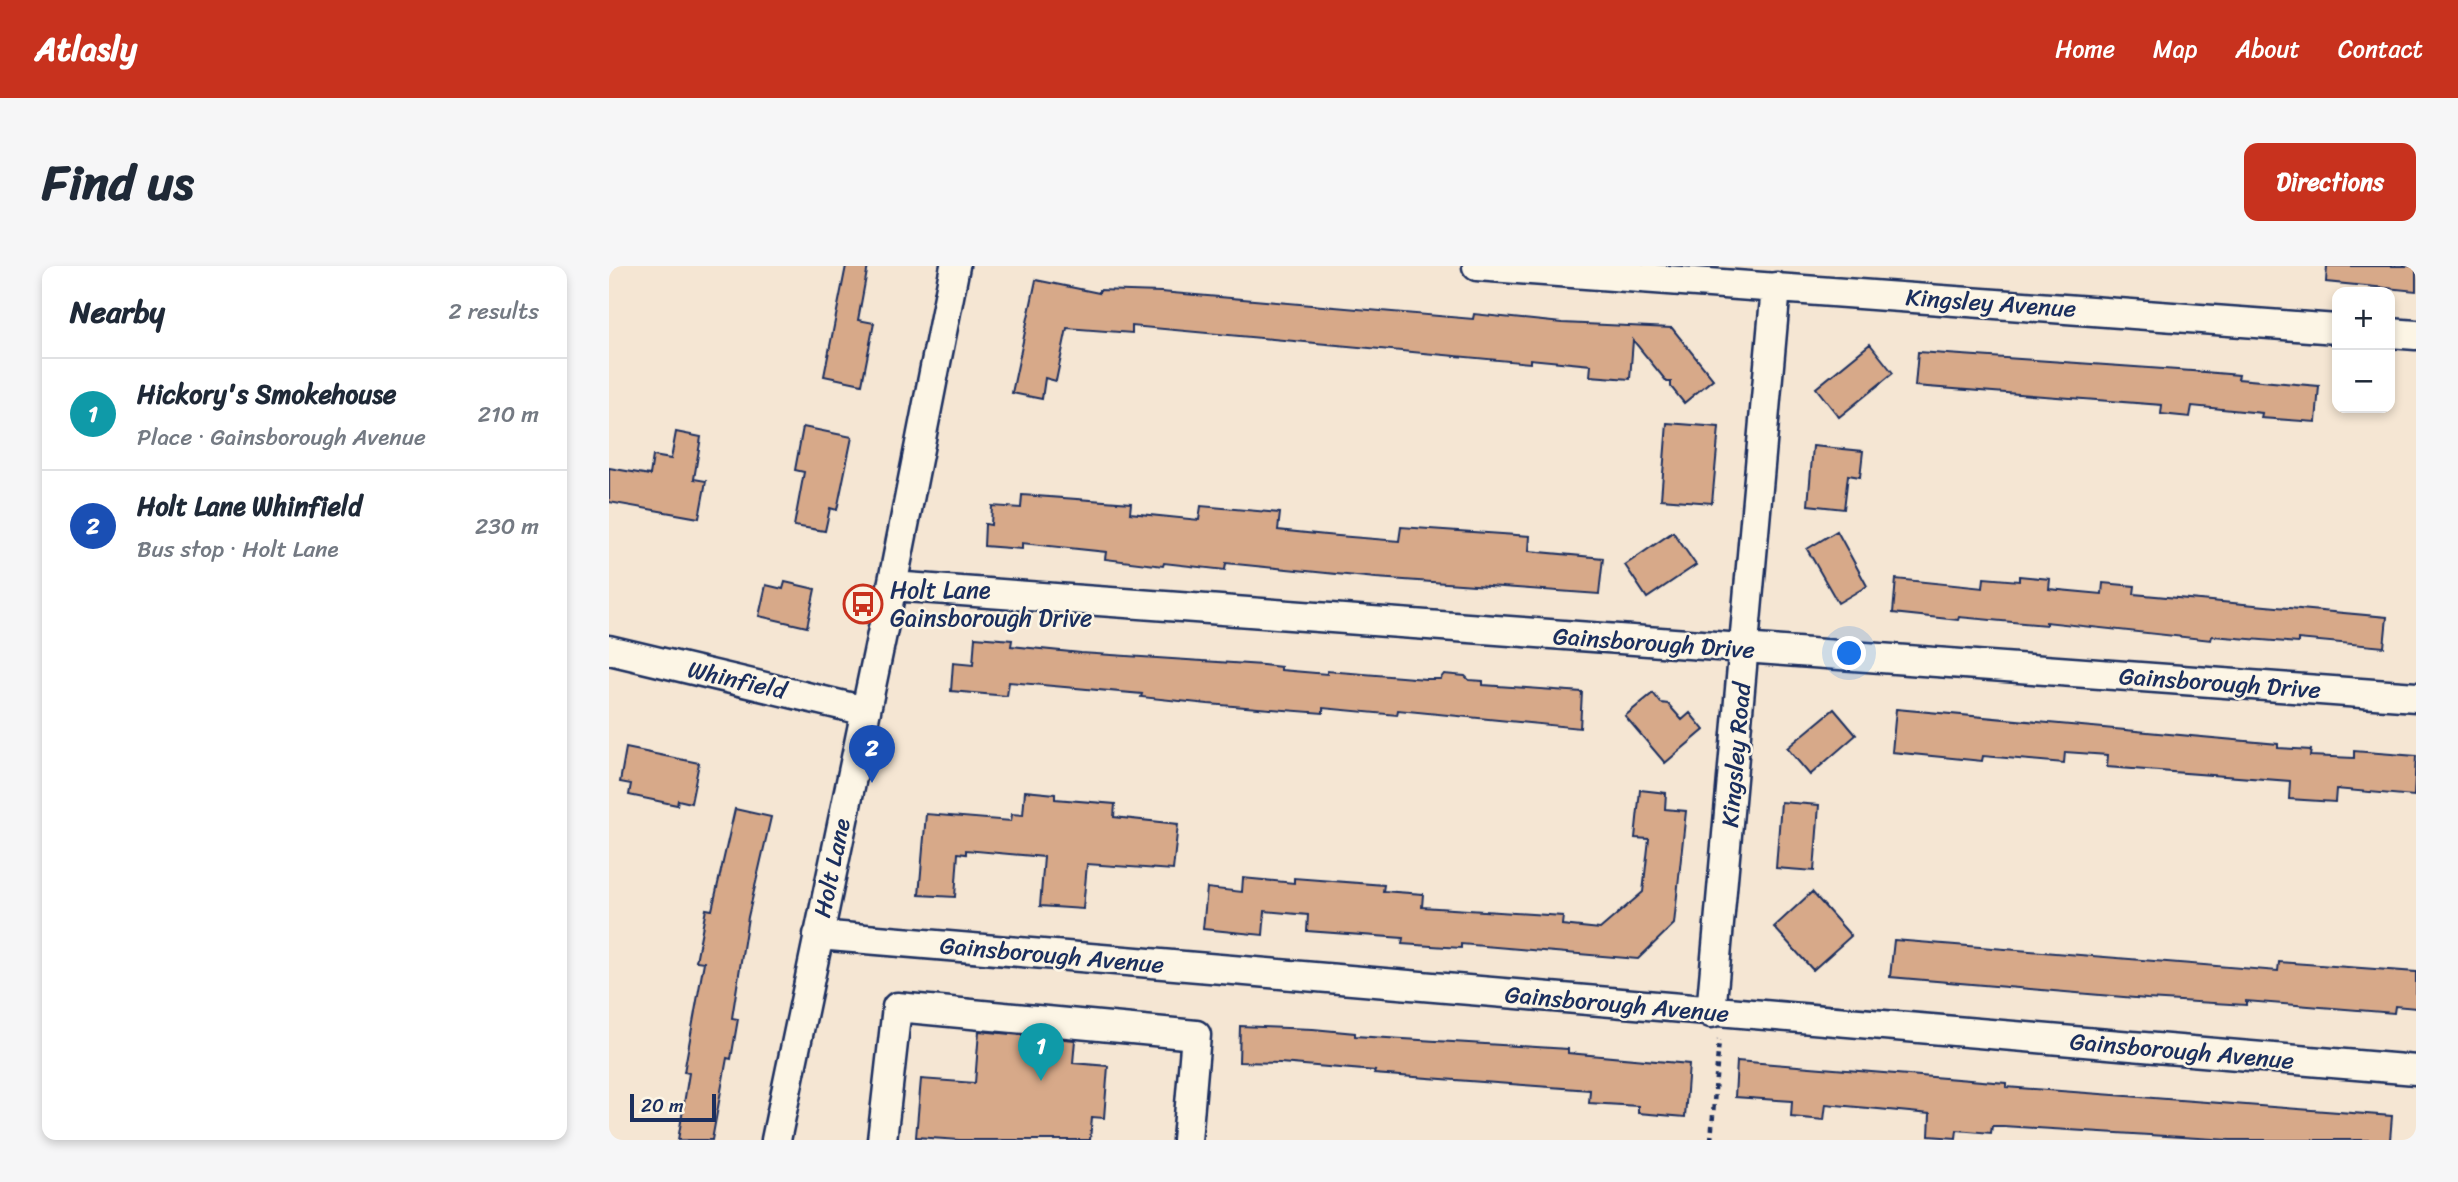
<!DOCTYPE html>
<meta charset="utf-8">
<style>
body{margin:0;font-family:Sriracha,sans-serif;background:#f6f6f7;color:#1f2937}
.controls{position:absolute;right:21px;top:21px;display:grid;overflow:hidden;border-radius:14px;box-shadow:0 4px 10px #0003}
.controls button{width:63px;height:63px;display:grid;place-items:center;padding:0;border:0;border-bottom:2px solid #e0e1e3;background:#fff;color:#1f2937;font:35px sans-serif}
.scale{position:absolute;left:21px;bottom:18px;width:86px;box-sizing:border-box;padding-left:7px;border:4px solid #1b2f5e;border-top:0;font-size:19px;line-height:24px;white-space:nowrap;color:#1b2f5e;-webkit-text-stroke:5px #fcf5e5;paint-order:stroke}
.you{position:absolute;left:1241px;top:388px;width:24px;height:24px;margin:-18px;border:5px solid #fff;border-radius:50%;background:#1a73e8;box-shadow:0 0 0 10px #1a73e833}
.badge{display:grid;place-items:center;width:46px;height:46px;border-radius:50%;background:#c8321e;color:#fff;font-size:23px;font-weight:700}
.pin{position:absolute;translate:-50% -58px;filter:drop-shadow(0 2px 4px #0008)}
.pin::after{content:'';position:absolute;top:37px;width:24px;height:21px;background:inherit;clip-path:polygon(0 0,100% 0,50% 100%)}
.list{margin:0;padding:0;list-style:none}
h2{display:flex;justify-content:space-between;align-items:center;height:91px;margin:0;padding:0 28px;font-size:30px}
h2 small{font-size:23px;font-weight:400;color:#747a83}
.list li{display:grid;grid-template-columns:46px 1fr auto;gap:21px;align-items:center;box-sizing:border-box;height:112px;padding:0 28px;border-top:2px solid #e0e1e3}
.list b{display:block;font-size:26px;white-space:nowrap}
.list p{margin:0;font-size:23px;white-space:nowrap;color:#747a83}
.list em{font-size:23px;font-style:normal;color:#747a83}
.map{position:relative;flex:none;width:1807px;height:874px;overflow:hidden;border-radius:14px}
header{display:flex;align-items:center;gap:42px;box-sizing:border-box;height:98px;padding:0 35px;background:#c8321e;color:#fff}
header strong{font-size:33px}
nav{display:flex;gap:38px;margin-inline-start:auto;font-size:24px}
.intro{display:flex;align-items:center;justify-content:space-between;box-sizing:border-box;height:168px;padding:0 42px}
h1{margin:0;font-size:49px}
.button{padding:18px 32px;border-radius:14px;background:#c8321e;color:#fff;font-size:24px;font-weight:700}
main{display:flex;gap:42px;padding:0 42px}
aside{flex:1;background:#fff;border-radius:14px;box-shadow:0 4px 10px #0003}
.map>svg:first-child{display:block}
</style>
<header>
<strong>Atlasly</strong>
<nav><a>Home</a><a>Map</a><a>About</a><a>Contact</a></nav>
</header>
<div class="intro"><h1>Find us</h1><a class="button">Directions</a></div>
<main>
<aside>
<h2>Nearby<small>2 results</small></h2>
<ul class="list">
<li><span class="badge" style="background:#0f9aa8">1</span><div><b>Hickory's Smokehouse</b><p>Place · Gainsborough Avenue</p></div><em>210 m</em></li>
<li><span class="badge" style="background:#1a4fb4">2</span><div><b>Holt Lane Whinfield</b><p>Bus stop · Holt Lane</p></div><em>230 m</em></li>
</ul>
</aside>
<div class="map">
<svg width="1807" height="874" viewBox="0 0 1807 874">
<rect width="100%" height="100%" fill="#f5e6d3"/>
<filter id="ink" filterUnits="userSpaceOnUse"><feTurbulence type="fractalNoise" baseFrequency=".0143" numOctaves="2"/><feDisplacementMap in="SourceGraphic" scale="14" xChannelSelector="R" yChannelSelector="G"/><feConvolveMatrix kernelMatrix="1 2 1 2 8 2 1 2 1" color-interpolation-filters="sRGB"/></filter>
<g filter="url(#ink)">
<!-- building -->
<path fill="#d7a989" stroke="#1b2f5e" stroke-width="2" d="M237 0H259L249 54 265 57 253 118 215 110Z
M1718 0H1807V25L1717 16Z
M427 14 490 27V24L552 26 864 53 865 48 953 57 1063 62 1104 113 1075 137 1062 121V116H1058L1024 74 1021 113 981 110 982 99 921 93V97L523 60V67L458 62 447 115 436 112 433 133 403 127Z
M1261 78 1284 107 1230 151 1207 122Z
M1309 86 1583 105 1630 109 1629 113 1710 120 1707 156 1652 152 1653 147 1583 140 1581 151 1552 148 1553 139 1306 120Z
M1058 157 1110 161 1103 237 1052 233Z
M194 161 243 171 228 244 221 242 216 265 185 260 195 206 186 204Z
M67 166 92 171 85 213 97 215 90 252 0 236V202L41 209 44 190 62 193Z
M1204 180 1254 185 1251 211 1239 209 1235 243 1199 239Z
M413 229 522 237 521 247 590 254 592 240 671 247 669 264 717 269 790 275 792 261 921 270 920 285 994 292 990 328 767 312 617 297 616 304 555 297 554 300 496 293 497 286 413 277V283L375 280 376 258 382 259 383 240 412 242Z
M1228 265 1258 320 1229 337 1198 283Z
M1064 266 1087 299 1038 332 1016 299Z
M1410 310 1441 313 1440 323 1493 328 1494 317 1526 320 1525 328 1778 351 1775 381 1689 373V377L1603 370 1602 374 1437 356V359L1350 351 1349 354 1284 347 1287 313 1374 322 1375 312 1410 315Z
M176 316 206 323 198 361 150 350 157 319 174 323Z
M366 371 403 374 402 380 472 387 654 399 672 401V404L718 408V405L817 413H831L835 408 856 410 860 414 874 415V419L973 426 971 462 789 444 788 449 714 442V447L599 438 532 431 533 428 400 416 398 430 342 425 344 397 364 399Z
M1044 427 1052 437 1059 438 1073 454 1081 447 1095 464 1056 497 1016 450Z
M1225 443 1247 469 1201 509 1178 482Z
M1287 443 1669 478V482L1702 484 1701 490 1745 492V485L1807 490 1805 530 1727 523 1726 536 1680 533 1681 515 1498 501 1499 489 1456 486 1455 497 1374 490 1373 495 1283 486Z
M17 482 90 497 82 537 69 534 68 539 20 529 22 518 11 516Z
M1031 524 1057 527 1056 543 1077 545 1065 658 1029 693 852 678V682L793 678 794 672 698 665 699 649 656 645 654 669 594 663 598 622 633 626 634 612 685 617V612L775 619 774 625 814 628 813 641 954 650 953 659 991 663 1034 626 1040 573 1026 572Z
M416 525 446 528V533L506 538 505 551 569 558 564 604 478 598 474 643 431 640 435 591 357 584V588L349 587 346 631 310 629 317 548 402 555 403 548 414 549Z
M1172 536 1210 539 1205 605 1167 602Z
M126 543 162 551 139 651 123 752 129 753 122 793 118 792 103 874H69L80 807 75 806 95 696 87 695 97 643 103 644Z
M1203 626 1242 670 1204 704 1165 661Z
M1285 674 1669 705 1670 696 1807 706V742L1786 740 1785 747 1637 735V739L1538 733 1281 711Z
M631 760 704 763 746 767V770L959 783V787L1080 798 1076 851 1029 847V840L980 837 981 824 765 808 766 805 671 797 630 796Z
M370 765 466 774 464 797 499 800 495 852 483 851 481 874H351L307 871 312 813 366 817Z
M1128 795 1397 817V821L1783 850 1781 874H1621L1394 860H1383L1382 867 1348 864 1347 872 1320 870 1321 848 1217 838 1215 854 1182 851 1183 835 1126 831Z"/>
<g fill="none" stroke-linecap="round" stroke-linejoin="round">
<defs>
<path id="minor" d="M868 0 1728 63
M1781 67 1807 69
M283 320 1807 431
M0 384 257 445
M209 669 1807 804
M1102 747 1167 21
M167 874 283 320 346 0
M273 874 288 741 587 769 578 874"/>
</defs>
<!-- minor casing -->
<use href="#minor" stroke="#1b2f5e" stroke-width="33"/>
<!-- path -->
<path stroke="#1b2f5e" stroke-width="4.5" stroke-dasharray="5 5" stroke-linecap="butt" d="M1102 874 1110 774"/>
<!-- minor -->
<use href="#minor" stroke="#fcf5e5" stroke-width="28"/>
</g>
</g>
<!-- icons -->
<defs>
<symbol id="bus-ring" viewBox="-11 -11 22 22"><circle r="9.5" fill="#fcf5e5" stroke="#c8321e" stroke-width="1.5"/><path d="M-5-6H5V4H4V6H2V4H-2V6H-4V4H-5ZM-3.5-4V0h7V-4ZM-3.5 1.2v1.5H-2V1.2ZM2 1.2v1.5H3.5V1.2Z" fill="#c8321e"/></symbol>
</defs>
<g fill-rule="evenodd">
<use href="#bus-ring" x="232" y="316" width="44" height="44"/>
</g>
<g text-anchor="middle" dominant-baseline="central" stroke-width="5" stroke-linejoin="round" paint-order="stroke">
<!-- street labels -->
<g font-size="24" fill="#1b2f5e" stroke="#fcf5e5">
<text transform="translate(1382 37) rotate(4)">Kingsley Avenue</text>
<text transform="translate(1045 377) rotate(4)">Gainsborough Drive</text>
<text transform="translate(128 414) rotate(13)">Whinfield</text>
<text transform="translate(1611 417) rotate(4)">Gainsborough Drive</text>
<text transform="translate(1127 489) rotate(-85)">Kingsley Road</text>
<text transform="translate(223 602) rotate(-78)">Holt Lane</text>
<text transform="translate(443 689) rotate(5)">Gainsborough Avenue</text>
<text transform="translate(1008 738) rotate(5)">Gainsborough Avenue</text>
<text transform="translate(1573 785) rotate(5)">Gainsborough Avenue</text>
</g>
<!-- poi labels -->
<g font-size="24" fill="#1b2f5e" stroke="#fcf5e5" text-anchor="start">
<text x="281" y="324">Holt Lane<tspan x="281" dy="28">Gainsborough Drive</tspan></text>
</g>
</g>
</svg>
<div class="controls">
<button>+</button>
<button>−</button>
</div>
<div class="scale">20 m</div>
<div class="you"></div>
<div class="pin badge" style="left:432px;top:815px;background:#0f9aa8">1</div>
<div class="pin badge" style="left:263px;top:517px;background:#1a4fb4">2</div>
</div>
</main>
